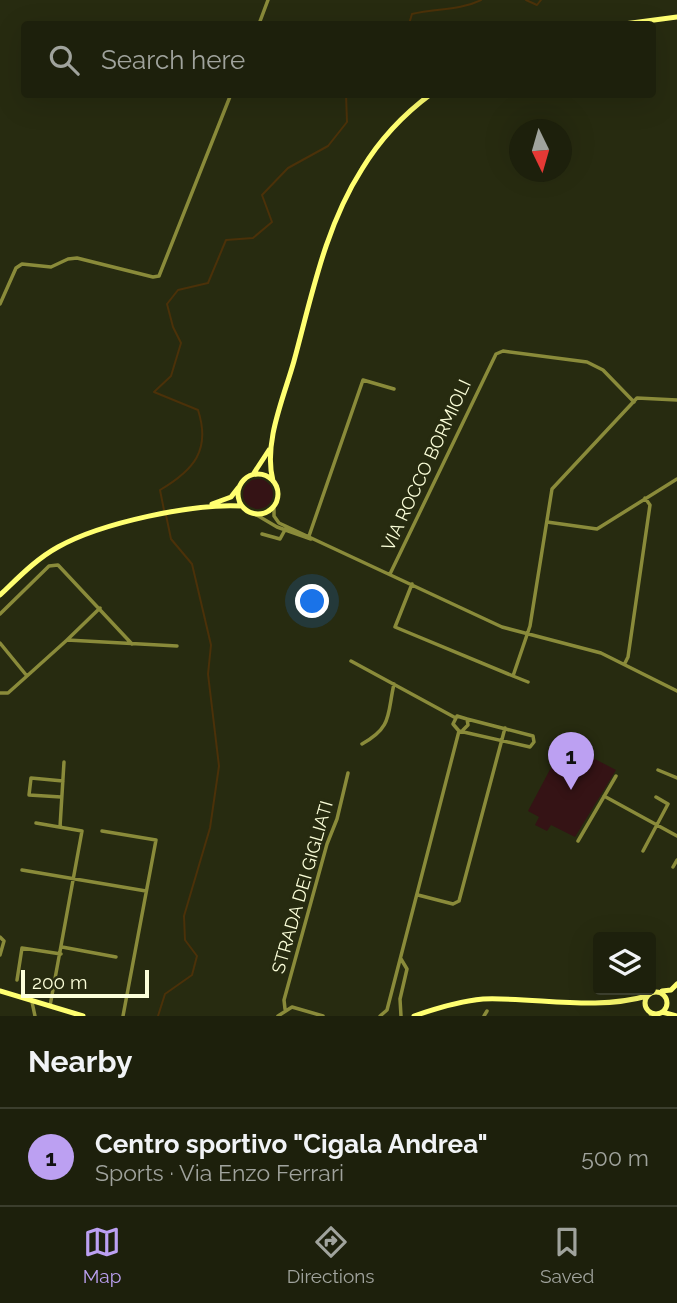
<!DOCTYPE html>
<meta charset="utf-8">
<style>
body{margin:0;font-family:Raleway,sans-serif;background:#252815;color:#f1f3f6}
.controls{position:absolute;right:21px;bottom:21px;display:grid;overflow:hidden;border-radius:7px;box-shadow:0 7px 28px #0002}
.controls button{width:63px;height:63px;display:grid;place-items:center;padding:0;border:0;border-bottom:2px solid #3b3e2d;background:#1d200c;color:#f1f3f6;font:35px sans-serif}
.compass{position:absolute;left:509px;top:119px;width:63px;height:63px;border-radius:50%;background:#1d200c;box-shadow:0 7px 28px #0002;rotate:175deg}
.scale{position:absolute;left:21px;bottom:18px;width:128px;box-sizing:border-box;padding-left:7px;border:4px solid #fcffda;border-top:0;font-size:19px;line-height:24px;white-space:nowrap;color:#fcffda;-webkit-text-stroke:5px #272b10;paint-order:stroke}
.you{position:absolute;left:313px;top:602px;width:24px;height:24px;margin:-18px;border:5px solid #fff;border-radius:50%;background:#1a73e8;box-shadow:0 0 0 10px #1a73e833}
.badge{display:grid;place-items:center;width:46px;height:46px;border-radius:50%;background:#bca0f2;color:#111;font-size:23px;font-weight:700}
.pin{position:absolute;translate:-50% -58px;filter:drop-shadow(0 2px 4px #0008)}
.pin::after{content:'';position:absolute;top:37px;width:24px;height:21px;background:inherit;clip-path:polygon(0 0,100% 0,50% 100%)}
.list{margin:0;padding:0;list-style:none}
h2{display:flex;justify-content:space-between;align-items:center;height:91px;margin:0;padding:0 28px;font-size:30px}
h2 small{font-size:23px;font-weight:400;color:#a0a39d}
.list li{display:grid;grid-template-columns:46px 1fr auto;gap:21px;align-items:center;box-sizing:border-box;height:98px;padding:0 28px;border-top:2px solid #3b3e2d}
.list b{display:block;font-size:26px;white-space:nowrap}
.list p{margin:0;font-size:23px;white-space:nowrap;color:#a0a39d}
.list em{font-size:23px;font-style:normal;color:#a0a39d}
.icon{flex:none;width:38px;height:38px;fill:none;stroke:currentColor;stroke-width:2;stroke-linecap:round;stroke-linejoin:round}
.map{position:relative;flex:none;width:677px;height:1016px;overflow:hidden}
.search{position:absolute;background:#1d200c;box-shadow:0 7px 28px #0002;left:21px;right:21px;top:21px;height:77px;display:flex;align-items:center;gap:18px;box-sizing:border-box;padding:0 24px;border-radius:7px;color:#a0a39d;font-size:26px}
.sheet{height:189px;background:#1d200c}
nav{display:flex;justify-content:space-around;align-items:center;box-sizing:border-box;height:98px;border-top:2px solid #3b3e2d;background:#1d200c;font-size:19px;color:#a0a39d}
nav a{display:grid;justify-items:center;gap:4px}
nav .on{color:#bca0f2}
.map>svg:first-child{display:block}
</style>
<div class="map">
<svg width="677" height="1016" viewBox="0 0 677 1016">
<rect width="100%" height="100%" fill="#272b10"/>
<!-- green -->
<path fill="#351315" d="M243 494a15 15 0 1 1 30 0a15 15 0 1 1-30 0Z
M564 743 616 770 575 837 551 825 547 831 535 825 539 817 528 811Z"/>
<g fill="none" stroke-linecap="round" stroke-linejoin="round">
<!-- stream -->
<path stroke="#4b3109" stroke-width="2" d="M526 0 537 5 541 0
M409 24 412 14C436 8 459 11 481 0
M164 510 160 490C194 470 211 450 198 410L154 392 171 376 181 343 173 327 167 304 178 290 208 283 226 240 253 238 272 222 262 195 288 168 328 146 347 122 346 94
M158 1016 165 994 192 975 197 956 185 940 184 916 210 828 219 766 208 674 211 645 192 564 171 539 166 515"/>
<!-- street -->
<path stroke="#8a8b3a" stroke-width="3.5" d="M259 24 268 0
M0 304 16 268 22 264 51 267 68 259 77 258 153 277 159 276 231 94
M274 506V516L279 523 502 627 601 653 677 691
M255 514 277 527 311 539
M547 522 597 529 677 479
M262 534 280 539 286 528
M309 536 363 380 394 389
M390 574 496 354 503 351 587 362 603 370 634 402
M412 584 395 627 513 676 530 626 552 489 637 398 677 400
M0 614 49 566 58 565 132 644
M67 640 100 608
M0 643 27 676 67 640 177 646
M351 661 454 717
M625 663 628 657 650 505 645 498
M513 676 528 682
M0 693H8L27 676
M463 730 468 725 467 719 457 716 453 724 459 731 530 747 534 742 533 736 467 719
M362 744C393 727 387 714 394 684
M658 770 677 778
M604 796 677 836
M61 797 29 795 31 778 63 781
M36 823 82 831 50 1006
M60 827 64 762
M102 831 156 840 123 1016
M578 841 616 776
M643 851 668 804 656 797
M673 867 677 860
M22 870 146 891
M418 895 453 904 459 901 505 728
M0 937 4 941 0 955
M62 947 116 957
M401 959 407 969 400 999 401 1016
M17 980 22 948 61 954
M32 1002 35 1016
M285 1009 284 1000 327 844 337 819 348 773
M649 1011 651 1016
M278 1016 292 1007 323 1016
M380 1016 387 1010 459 731
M484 1016 487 1011"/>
<!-- secondary -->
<path stroke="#ffff71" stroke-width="5" d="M624 24 677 17
M254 473 269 450
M238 494a20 20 0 1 1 40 0a20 20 0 1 1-40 0Z
M273 481C263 443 284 397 294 361 312 295 325 227 362 169 379 141 404 114 431 94
M212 504 231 497 238 488
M0 595C18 578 36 559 58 547 101 523 193 503 242 506
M0 991 83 1016
M662 991 671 990 677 984
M645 1003a11 11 0 1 1 22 0a11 11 0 1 1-22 0Z
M662 1012 677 1016
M414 1016C437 1008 459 1001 483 999 537 997 595 1011 647 996"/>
</g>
<g text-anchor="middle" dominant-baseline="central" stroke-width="6" stroke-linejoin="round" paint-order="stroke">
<!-- street labels -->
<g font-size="18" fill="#fcffda" stroke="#272b10">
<text transform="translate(426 465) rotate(-65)">VIA ROCCO BORMIOLI</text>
<text transform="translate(302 887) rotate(-74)">STRADA DEI GIGLIATI</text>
</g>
</g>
</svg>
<div class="controls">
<button><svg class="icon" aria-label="layers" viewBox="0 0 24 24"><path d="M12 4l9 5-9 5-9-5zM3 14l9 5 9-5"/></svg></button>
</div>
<svg class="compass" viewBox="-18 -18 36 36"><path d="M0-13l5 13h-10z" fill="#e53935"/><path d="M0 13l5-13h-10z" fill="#a0a39d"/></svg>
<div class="scale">200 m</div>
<div class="you"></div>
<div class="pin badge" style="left:571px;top:790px">1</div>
<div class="search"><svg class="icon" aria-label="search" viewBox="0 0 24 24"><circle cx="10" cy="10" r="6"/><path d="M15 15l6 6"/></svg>Search here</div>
</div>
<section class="sheet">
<h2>Nearby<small></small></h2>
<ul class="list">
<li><span class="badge">1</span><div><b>Centro sportivo &quot;Cigala Andrea&quot;</b><p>Sports · Via Enzo Ferrari</p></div><em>500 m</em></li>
</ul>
</section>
<nav>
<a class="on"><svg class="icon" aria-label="map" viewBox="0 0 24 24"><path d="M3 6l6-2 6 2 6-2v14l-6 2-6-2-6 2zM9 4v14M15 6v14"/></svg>Map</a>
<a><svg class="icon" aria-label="directions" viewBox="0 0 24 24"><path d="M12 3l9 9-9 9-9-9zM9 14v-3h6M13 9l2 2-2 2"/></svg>Directions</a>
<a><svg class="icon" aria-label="saved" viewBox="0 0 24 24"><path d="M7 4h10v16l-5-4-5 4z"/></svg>Saved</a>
</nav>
